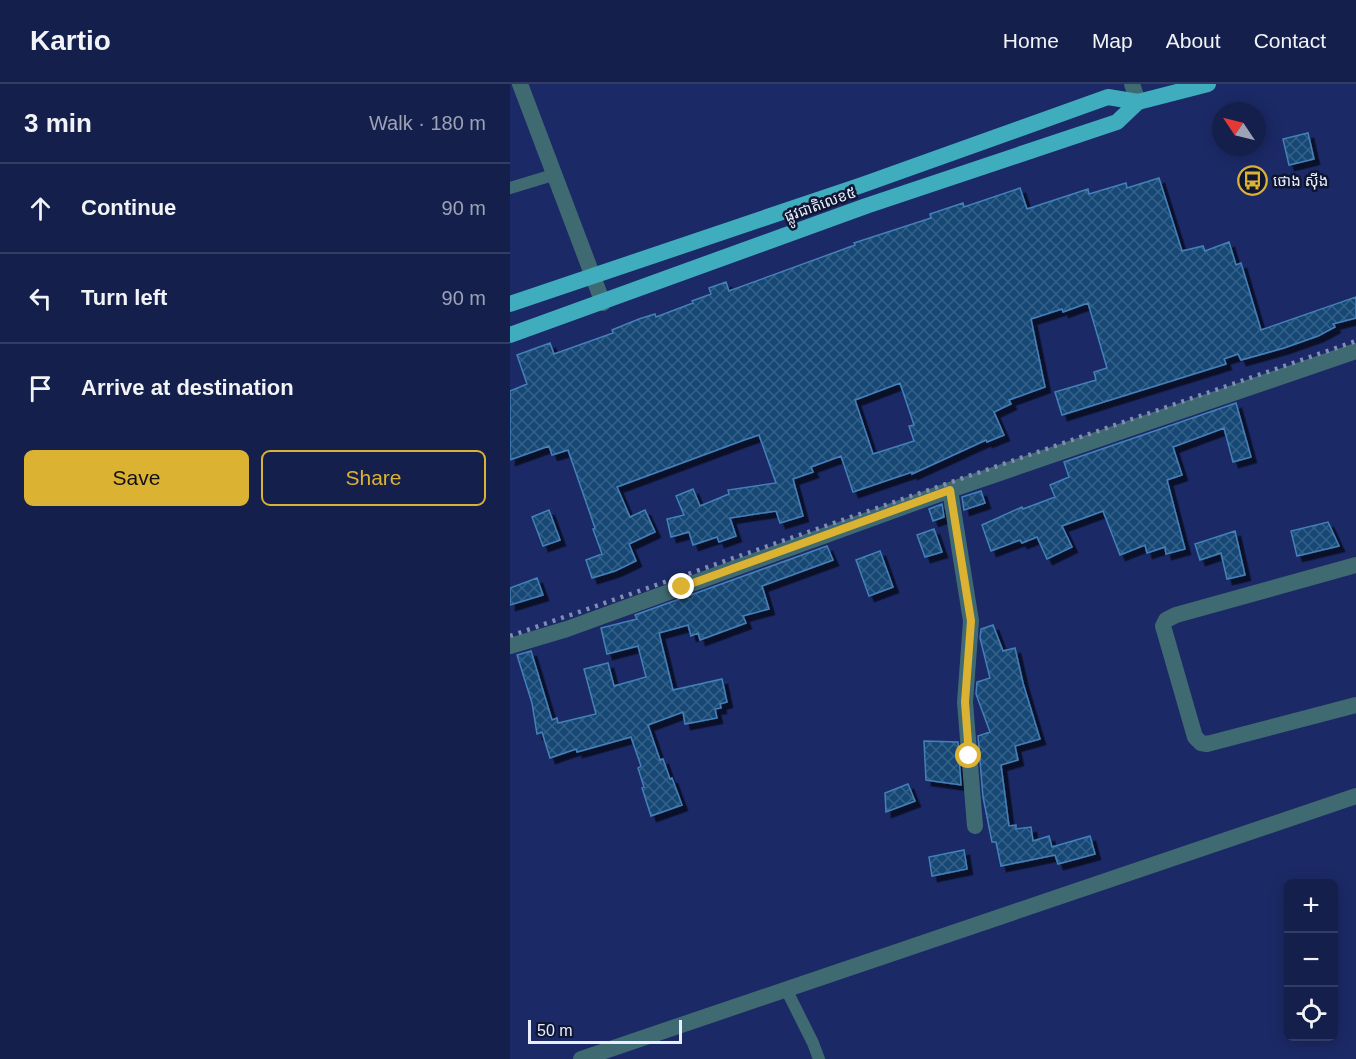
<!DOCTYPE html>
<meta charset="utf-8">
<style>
body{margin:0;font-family:Helvetica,"Noto Sans Khmer",sans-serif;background:#212c56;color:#f1f3f6}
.controls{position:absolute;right:18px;bottom:18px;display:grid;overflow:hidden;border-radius:9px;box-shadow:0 3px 15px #0003}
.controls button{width:54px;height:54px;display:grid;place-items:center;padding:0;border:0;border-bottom:2px solid #333d64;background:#141f4c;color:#f1f3f6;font:30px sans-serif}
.compass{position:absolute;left:702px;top:18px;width:54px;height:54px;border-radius:50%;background:#141f4c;box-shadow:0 3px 15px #0003;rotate:305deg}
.scale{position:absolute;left:18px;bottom:15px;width:154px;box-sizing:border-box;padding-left:6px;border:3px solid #e8eefd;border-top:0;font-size:16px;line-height:21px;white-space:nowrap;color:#e8eefd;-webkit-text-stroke:4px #0e1631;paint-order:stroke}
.stop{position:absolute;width:18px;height:18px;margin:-14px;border:4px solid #dcb233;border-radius:50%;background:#fff}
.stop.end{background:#dcb233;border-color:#fff;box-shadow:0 2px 6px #0008}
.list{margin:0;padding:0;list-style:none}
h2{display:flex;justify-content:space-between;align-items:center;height:78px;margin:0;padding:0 24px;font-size:26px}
h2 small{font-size:20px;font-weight:400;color:#9da2b5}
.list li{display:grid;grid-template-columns:39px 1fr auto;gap:18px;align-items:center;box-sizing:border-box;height:90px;padding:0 24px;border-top:2px solid #333d64}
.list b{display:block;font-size:22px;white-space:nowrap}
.list em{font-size:20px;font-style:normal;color:#9da2b5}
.actions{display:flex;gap:12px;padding:18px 24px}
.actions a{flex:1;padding:14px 0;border:2px solid #dcb233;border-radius:9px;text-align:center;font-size:21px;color:#dcb233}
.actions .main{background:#dcb233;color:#111}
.icon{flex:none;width:33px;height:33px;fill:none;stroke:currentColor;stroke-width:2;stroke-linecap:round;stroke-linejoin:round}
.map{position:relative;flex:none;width:846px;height:975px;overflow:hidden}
header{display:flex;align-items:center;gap:36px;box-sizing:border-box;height:84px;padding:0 30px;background:#141f4c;border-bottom:2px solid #333d64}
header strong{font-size:28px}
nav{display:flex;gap:33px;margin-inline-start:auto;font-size:21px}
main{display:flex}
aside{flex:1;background:#141f4c}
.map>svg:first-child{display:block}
</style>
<header>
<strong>Kartio</strong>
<nav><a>Home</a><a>Map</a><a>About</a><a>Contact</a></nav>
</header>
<main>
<aside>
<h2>3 min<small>Walk · 180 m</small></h2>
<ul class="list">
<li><svg class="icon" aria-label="ahead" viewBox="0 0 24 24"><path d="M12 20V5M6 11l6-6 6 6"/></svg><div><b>Continue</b></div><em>90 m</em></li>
<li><svg class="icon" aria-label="left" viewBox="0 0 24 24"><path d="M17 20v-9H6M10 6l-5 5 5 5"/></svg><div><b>Turn left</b></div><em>90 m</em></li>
<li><svg class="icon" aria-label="arrive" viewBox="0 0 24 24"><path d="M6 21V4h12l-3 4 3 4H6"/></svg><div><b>Arrive at destination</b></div></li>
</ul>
<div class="actions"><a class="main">Save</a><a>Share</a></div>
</aside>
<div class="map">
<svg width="846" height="975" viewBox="0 0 846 975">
<defs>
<pattern id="building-cross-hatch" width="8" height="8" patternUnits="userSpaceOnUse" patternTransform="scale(1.5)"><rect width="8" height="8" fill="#144774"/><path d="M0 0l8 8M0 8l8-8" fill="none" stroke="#366289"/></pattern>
<filter id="shadow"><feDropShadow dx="5.5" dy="5.5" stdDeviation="0" flood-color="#0009"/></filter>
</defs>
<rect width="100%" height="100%" fill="#1b2966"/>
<!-- building -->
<path fill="url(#building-cross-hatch)" stroke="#4580b9" stroke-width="1.5" fill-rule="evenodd" filter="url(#shadow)" d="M798 49 804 75 779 81 773 55Z
M649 94 672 167 693 162 695 167 719 158 726 181 731 179 751 246 846 213V234L823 240 825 243 808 252 774 264 731 276 728 270 714 275 716 280 552 331 545 308 586 296 584 288 597 284 578 219 553 228 552 225 521 235 535 303 499 316 501 320 484 328 494 351 477 358 476 356 402 390V388L343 408 331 372 301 383 303 388 283 395 293 432 270 439 266 427 220 434 226 452 209 458 207 453 183 461 179 448 161 453 157 435 174 431 166 412 183 405 190 422 219 410 218 406 266 399 249 351 234 356 107 403 120 433 135 426 145 448 119 460 126 477 105 487 82 494 76 476 92 470 83 445 85 444 58 366 42 371 39 362 0 376V307L17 300 7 271 40 259 44 270 103 249 102 246 129 235 145 230 146 233 183 219 182 217 201 210 199 204 216 198 219 207 345 161 344 159 421 134 420 130 453 119 454 123 510 104 517 125 578 105 579 110 616 99 617 104ZM390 299 404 341 399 342 404 357 363 370 345 316Z
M726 319 741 373 723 378 714 344 663 363 672 391 657 396 675 465 656 470 655 463 637 469 635 461 610 471 593 427 552 442 562 463 537 475 527 453 512 459 510 456 481 467 472 441 512 423 513 425 545 413 540 401 559 393 554 378Z
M471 407 475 419 454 426 452 413Z
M432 420 434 433 423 437 419 425Z
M39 426 50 456 33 462 22 433Z
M818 438 829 462 787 472 781 447Z
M424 445 432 468 415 473 407 451Z
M725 447 735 491 717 495 711 469 690 476 685 460Z
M317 462 323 476 252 502 259 525 233 532 236 539 190 556 188 549 181 552 178 541 149 549 163 606 212 595 217 618 210 620 211 624 205 625 207 634 175 640 173 628 138 641 150 676 153 675 160 695 162 694 172 721 141 732 132 704 134 703 128 684 131 682 121 653 67 668 66 665 40 674 32 648 27 650 22 619 7 571 21 567 42 636 47 634 48 639 86 630 74 585 98 579 104 602 136 593 128 562 97 570 91 544 127 535 125 531Z
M370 467 383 503 359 512 346 476Z
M27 494 33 511 0 521V504Z
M483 541 493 567 505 564 513 599 530 655 505 662 508 676 491 681 499 742 506 741V745L521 743 523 757 539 752 542 763 580 752 585 770 548 780 545 771 491 782 486 758H482L473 713 468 652 480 648 466 610 467 598 480 594 470 554 471 545Z
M414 657 448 658 451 701 416 696Z
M398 700 405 717 376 728 375 709Z
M454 766 457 785 422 792 419 773Z"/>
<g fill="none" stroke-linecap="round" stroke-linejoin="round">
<!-- service -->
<path stroke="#3f6a71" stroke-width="12" d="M0 104 43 91
M276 905 303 959 309 975"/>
<!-- minor -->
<path stroke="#3f6a71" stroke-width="16" d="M622 0 628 18
M440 406 461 537 455 618 465 742
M846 481 666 531 656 536 653 542 685 653 691 659 697 660 846 621
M0 562 57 545 440 406 846 267
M71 975 846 712"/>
<!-- tertiary -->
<path stroke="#3f6a71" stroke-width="16" d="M10 0 93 219"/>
<!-- trunk -->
<path stroke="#3fadbe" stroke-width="16" d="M0 220 352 101 598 13 628 18 698 0
M0 251 356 122 607 38 628 18"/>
<!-- rail -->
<path stroke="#838db3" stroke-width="4.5" stroke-dasharray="3 6" stroke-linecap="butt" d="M0 552 846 257"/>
</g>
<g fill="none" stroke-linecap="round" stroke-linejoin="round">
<!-- route -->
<path stroke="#dcb233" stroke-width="8" d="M172 503 440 406 461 537 455 618 459 672"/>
</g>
<!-- icons -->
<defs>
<symbol id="bus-ring" viewBox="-11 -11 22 22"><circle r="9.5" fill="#0e1631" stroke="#dcb233" stroke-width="1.5"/><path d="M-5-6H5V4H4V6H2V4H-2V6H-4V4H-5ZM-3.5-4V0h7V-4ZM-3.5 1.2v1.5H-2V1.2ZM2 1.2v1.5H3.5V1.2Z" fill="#dcb233"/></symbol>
</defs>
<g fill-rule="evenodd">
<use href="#bus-ring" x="726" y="80" width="33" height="33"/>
</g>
<g text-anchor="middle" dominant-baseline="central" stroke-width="5" stroke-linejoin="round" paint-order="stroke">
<!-- poi labels -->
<g font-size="15" fill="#e8eefd" stroke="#0e1631" text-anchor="start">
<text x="763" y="96">ថោង ស៊ីង</text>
</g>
<!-- street labels -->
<g font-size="15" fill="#e8eefd" stroke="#0e1631">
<text transform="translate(310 120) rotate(-20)">ផ្លូវជាតិលេខ៥</text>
</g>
</g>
</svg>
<div class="controls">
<button>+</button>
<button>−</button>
<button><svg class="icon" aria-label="locate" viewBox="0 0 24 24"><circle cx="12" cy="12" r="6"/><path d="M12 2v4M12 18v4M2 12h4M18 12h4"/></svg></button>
</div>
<svg class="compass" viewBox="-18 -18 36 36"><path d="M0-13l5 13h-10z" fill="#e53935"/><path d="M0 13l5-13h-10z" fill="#9da2b5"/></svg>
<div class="scale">50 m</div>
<div class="stop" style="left:459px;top:672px"></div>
<div class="stop end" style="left:172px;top:503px"></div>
</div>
</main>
